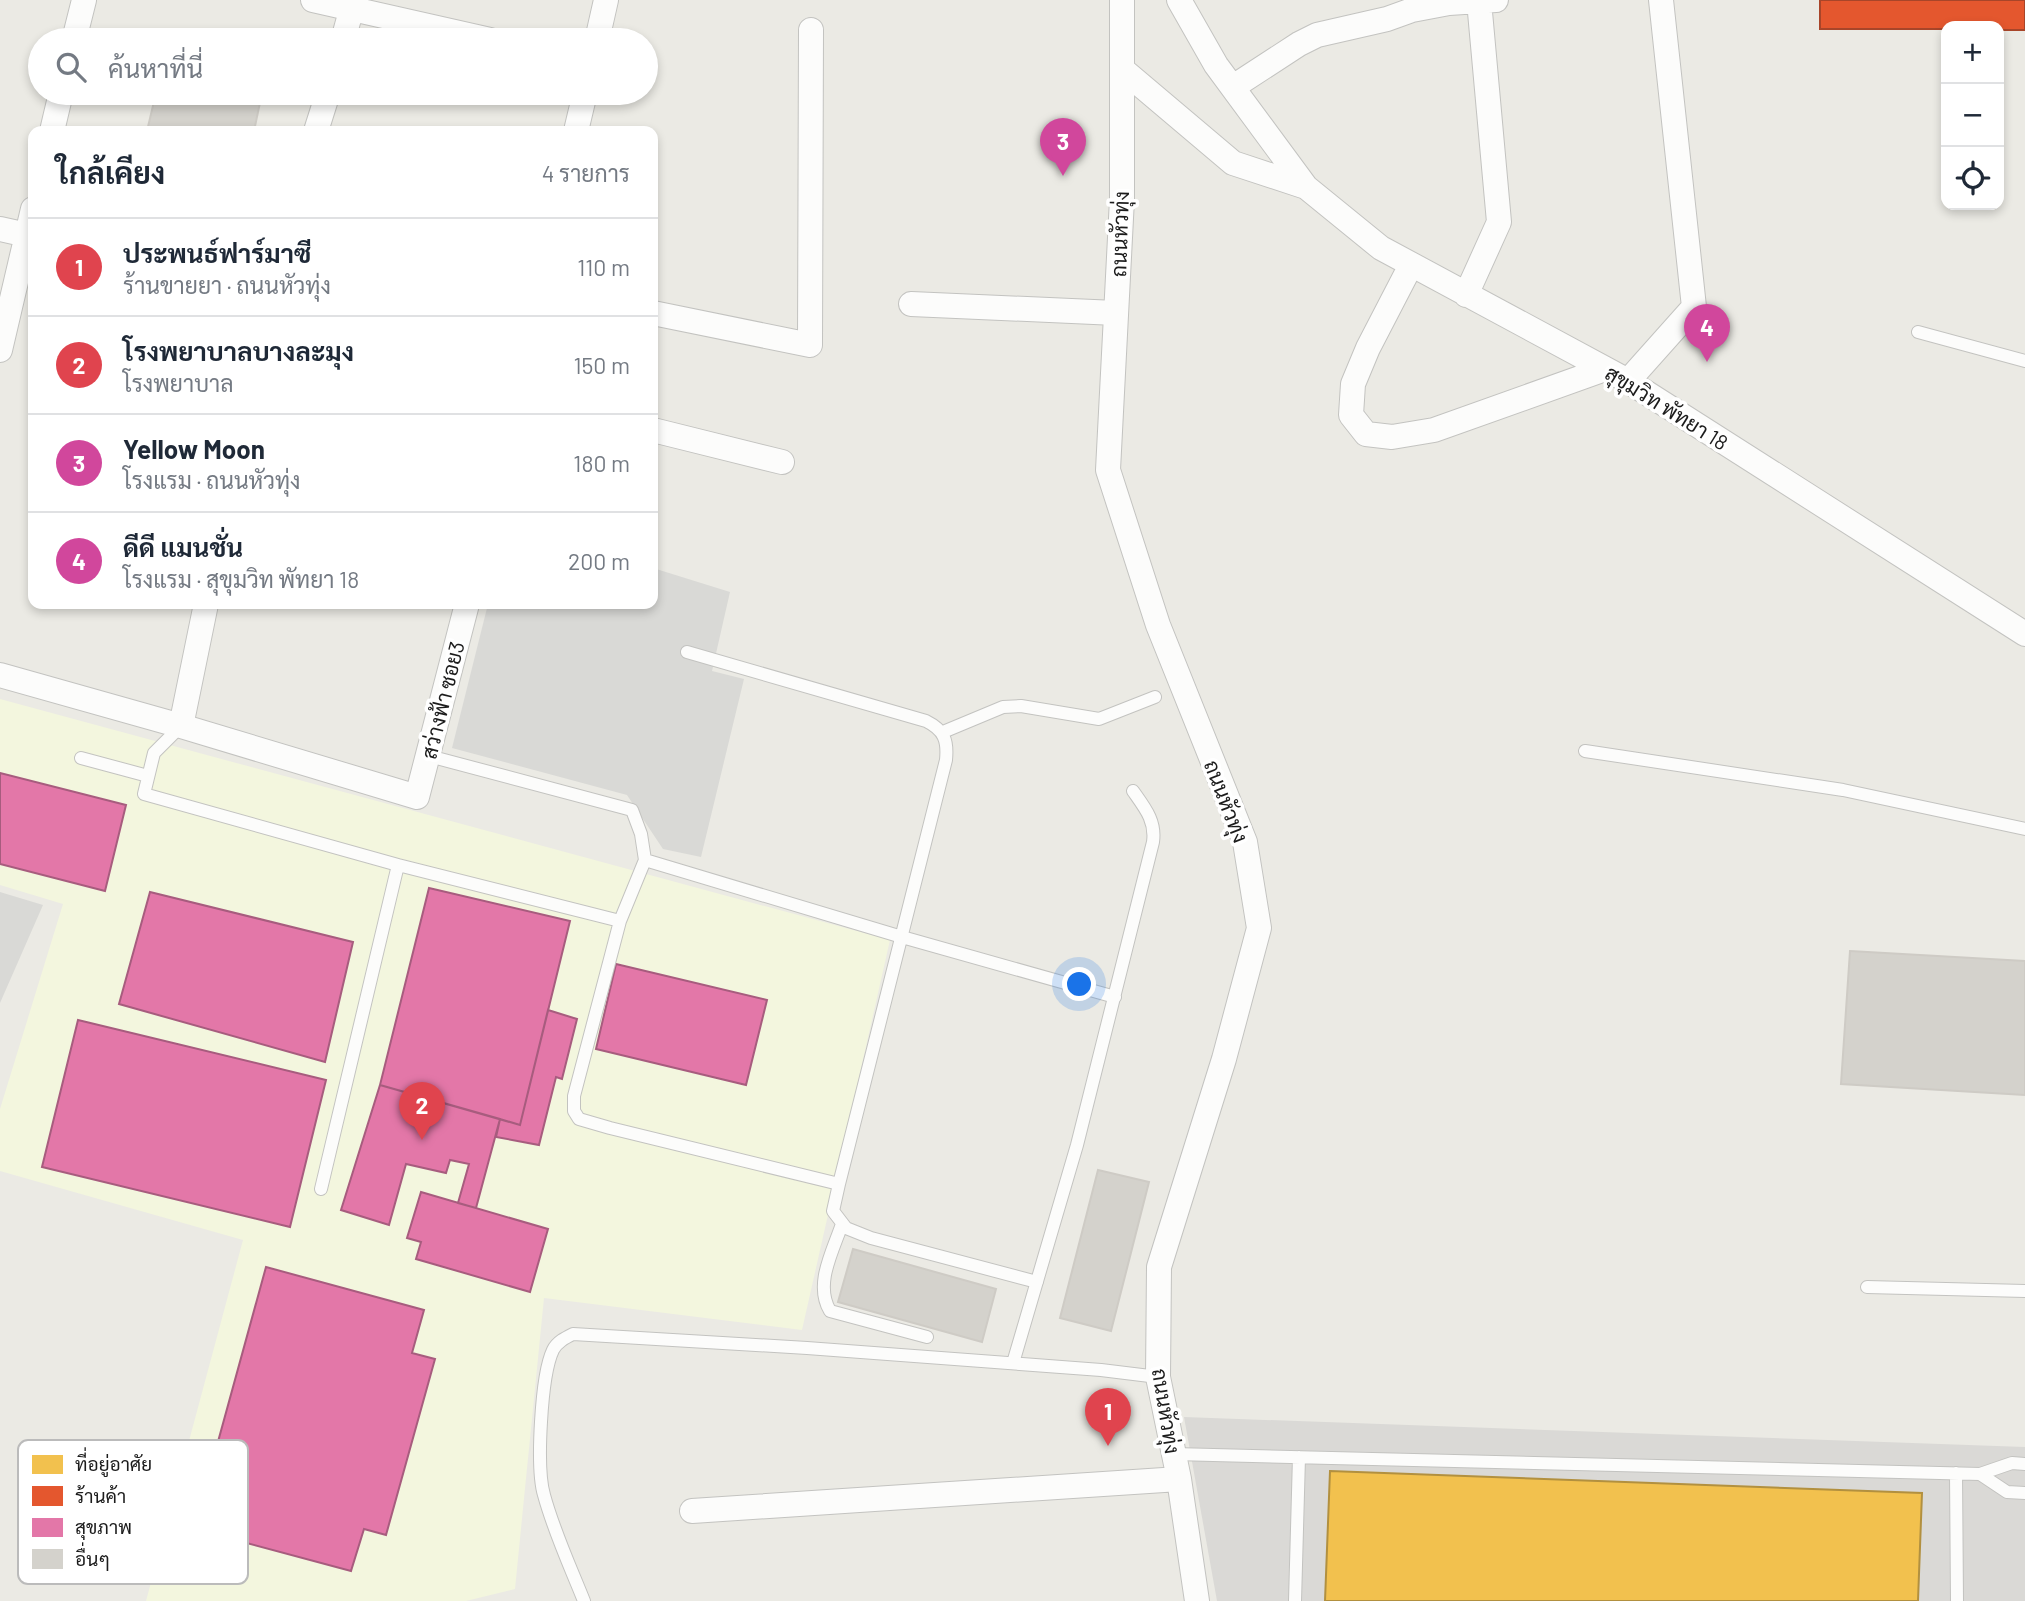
<!DOCTYPE html>
<html lang="th">
<meta charset="utf-8">
<style>
body{margin:0;font-family:Barlow,Sarabun,sans-serif;background:#f2f2f3;color:#1f2937}
.controls{position:absolute;right:21px;top:21px;display:grid;overflow:hidden;border-radius:14px;box-shadow:0 4px 10px #0003}
.controls button{width:63px;height:63px;display:grid;place-items:center;padding:0;border:0;border-bottom:2px solid #e0e1e3;background:#fff;color:#1f2937;font:35px sans-serif}
.you{position:absolute;left:1080px;top:985px;width:24px;height:24px;margin:-18px;border:5px solid #fff;border-radius:50%;background:#1a73e8;box-shadow:0 0 0 10px #1a73e833}
.badge{display:grid;place-items:center;width:46px;height:46px;border-radius:50%;background:#646462;color:#fff;font-size:23px;font-weight:700}
.pin{position:absolute;translate:-50% -58px;filter:drop-shadow(0 2px 4px #0008)}
.pin::after{content:'';position:absolute;top:37px;width:24px;height:21px;background:inherit;clip-path:polygon(0 0,100% 0,50% 100%)}
.list{margin:0;padding:0;list-style:none}
h2{display:flex;justify-content:space-between;align-items:center;height:91px;margin:0;padding:0 28px;font-size:30px}
h2 small{font-size:23px;font-weight:400;color:#747a83}
.list li{display:grid;grid-template-columns:46px 1fr auto;gap:21px;align-items:center;box-sizing:border-box;height:98px;padding:0 28px;border-top:2px solid #e0e1e3}
.list b{display:block;font-size:26px;white-space:nowrap}
.list p{margin:0;font-size:23px;white-space:nowrap;color:#747a83}
.list em{font-size:23px;font-style:normal;color:#747a83}
.icon{flex:none;width:38px;height:38px;fill:none;stroke:currentColor;stroke-width:2;stroke-linecap:round;stroke-linejoin:round}
.map{position:relative;flex:none;width:2025px;height:1601px;overflow:hidden}
.search{position:absolute;background:#fff;box-shadow:0 4px 10px #0003;left:28px;top:28px;width:630px;height:77px;display:flex;align-items:center;gap:18px;box-sizing:border-box;padding:0 24px;border-radius:38px;color:#747a83;font-size:26px}
.panel{position:absolute;background:#fff;box-shadow:0 4px 10px #0003;left:28px;top:126px;width:630px;height:483px;border-radius:14px}
.map>svg:first-child{display:block}
</style>
<div class="map">
<svg width="2025" height="1601" viewBox="0 0 2025 1601">
<rect width="100%" height="100%" fill="#ebeae4"/>
<!-- residential -->
<path fill="#dad9d6" d="M1184 1417 2025 1447V1601H1217Z"/>
<!-- education -->
<path fill="#f3f6de" d="M0 699 890 940 802 1330 544 1298 515 1589 466 1601H146L243 1240 0 1171V1109L63 904 0 885Z"/>
<!-- parking -->
<path fill="#d9d9d6" d="M653 568 730 592 712 671 744 679 701 857 663 849 627 795 452 748 488 604H653Z
M0 892 43 905 0 1003Z"/>
<!-- homes -->
<path fill="#f2c14e" stroke="#b2903f" stroke-width="2" d="M1330 1471 1922 1493 1918 1601H1325Z"/>
<!-- shops -->
<path fill="#e4572e" stroke="#a84529" stroke-width="2" d="M1820 0H2025V30H1999V26H1946V29H1820Z"/>
<!-- health -->
<path fill="#e377a8" stroke="#a75c7e" stroke-width="2" d="M0 773 126 805 105 891 0 864Z
M429 888 570 921 520 1125 380 1085Z
M150 892 353 942 325 1062 119 1004Z
M616 964 767 1000 746 1085 596 1049Z
M548 1010 577 1019 562 1079 556 1077 539 1145 496 1137 500 1119 520 1125Z
M78 1020 326 1080 290 1227 42 1167Z
M380 1085 500 1119 476 1208 458 1203 469 1164 450 1160 446 1173 406 1164 389 1225 341 1210Z
M421 1192 548 1229 530 1292 416 1259 421 1242 407 1238Z
M266 1267 424 1310 412 1353 435 1359 386 1535 364 1529 351 1571 194 1529Z"/>
<!-- building -->
<path fill="#d4d2cc" stroke="#cecbc5" stroke-width="2" d="M156 93H262L254 131H147Z
M1850 951 2025 961V1095L1841 1084Z
M1098 1170 1149 1182 1111 1331 1060 1318Z
M853 1249 996 1289 982 1342 838 1302Z"/>
<g fill="none" stroke-linecap="round" stroke-linejoin="round">
<defs>
<path id="lane" d="M1918 332 2025 361
M687 652 926 721C944 730 948 740 946 760L839 1184
M181 726 154 753 144 794 398 865 321 1189
M943 732 1003 707 1021 706 1099 719 1155 697
M1585 751 1843 790 2025 829
M429 756 632 810 641 834 645 860 620 921 574 1096V1111L579 1119 610 1128 839 1184 833 1211 846 1228 871 1238 1037 1282
M81 758 148 776
M645 860 902 937 1115 997
M398 865 620 921
M842 1224C833 1251 814 1284 830 1311L927 1337
M1867 1287 2025 1291
M1013 1363 1077 1145 1153 842C1156 821 1145 808 1133 791
M1174 1454 1980 1474 2012 1463 2025 1464
M1956 1473 1957 1601
M1980 1474 2007 1492 2025 1493
M584 1601C570 1566 554 1532 544 1495 536 1468 541 1375 553 1350 557 1342 565 1338 573 1334L807 1348 1101 1370 1158 1377
M1295 1601 1299 1457"/>
<path id="street" d="M313 0 490 40
M1122 0V199L1108 470 1158 625 1245 842 1259 928 1224 1059 1159 1267 1158 1377 1179 1479 1197 1601
M1179 0 1216 65 1306 187 1381 248 1628 381 2025 634
M74 40 84 0
M343 40 354 0
M597 40 606 0
M1123 70 1233 163 1306 187
M1233 87 1299 44 1317 35 1387 19 1412 10 1449 3 1479 1
M52 131 61 93
M316 131 328 93
M576 131 585 93
M0 229 27 235
M1411 265 1368 348 1353 384 1351 415 1366 434 1392 437 1434 430 1605 369
M1466 295 1499 222 1479 1 1496 0
M911 304 1116 313
M653 313 810 345 811 30
M0 350 33 209
M1628 381 1694 307 1661 0
M653 430 782 462
M0 675 181 726 417 797 467 604
M181 726 206 604
M692 1511 1179 1479"/>
</defs>
<!-- lane casing -->
<use href="#lane" stroke="#c3c3c0" stroke-width="14"/>
<!-- street casing -->
<use href="#street" stroke="#c3c3c0" stroke-width="26"/>
<!-- lane -->
<use href="#lane" stroke="#fcfcfb" stroke-width="12"/>
<!-- street -->
<use href="#street" stroke="#fcfcfb" stroke-width="24"/>
</g>
<g text-anchor="middle" dominant-baseline="central" stroke-width="7" stroke-linejoin="round" paint-order="stroke">
<!-- street labels -->
<g font-size="21" fill="#1c1c1c" stroke="#fff">
<text transform="translate(1119 234) rotate(-88)">ถนนหัวทุ่ง</text>
<text transform="translate(1667 407) rotate(32)">สุขุมวิท พัทยา 18</text>
<text transform="translate(442 700) rotate(-76)">สว่างฟ้า ซอย3</text>
<text transform="translate(1227 801) rotate(69)">ถนนหัวทุ่ง</text>
<text transform="translate(1167 1411) rotate(81)">ถนนหัวทุ่ง</text>
</g>
</g>
<!-- legend -->
<rect x="18" y="1440" width="230" height="144" rx="10" fill="#fff" stroke="#bbb" stroke-width="2"/>
<rect x="32" y="1455" width="31" height="19" fill="#f2c14e"/>
<rect x="32" y="1486" width="31" height="20" fill="#e4572e"/>
<rect x="32" y="1518" width="31" height="19" fill="#e377a8"/>
<rect x="32" y="1549" width="31" height="20" fill="#d4d2cc"/>
<g font-size="19" fill="#1c1c1c">
<text x="75" y="1471">ที่อยู่อาศัย</text>
<text x="75" y="1503">ร้านค้า</text>
<text x="75" y="1534">สุขภาพ</text>
<text x="75" y="1566">อื่นๆ</text>
</g>
</svg>
<div class="controls">
<button>+</button>
<button>−</button>
<button><svg class="icon" aria-label="locate" viewBox="0 0 24 24"><circle cx="12" cy="12" r="6"/><path d="M12 2v4M12 18v4M2 12h4M18 12h4"/></svg></button>
</div>
<div class="you"></div>
<div class="pin badge" style="left:1108px;top:1446px;background:#e0444e">1</div>
<div class="pin badge" style="left:422px;top:1140px;background:#e0444e">2</div>
<div class="pin badge" style="left:1063px;top:176px;background:#d1479c">3</div>
<div class="pin badge" style="left:1707px;top:362px;background:#d1479c">4</div>
<div class="search"><svg class="icon" aria-label="search" viewBox="0 0 24 24"><circle cx="10" cy="10" r="6"/><path d="M15 15l6 6"/></svg>ค้นหาที่นี่</div>
<section class="panel">
<h2>ใกล้เคียง<small>4 รายการ</small></h2>
<ul class="list">
<li><span class="badge" style="background:#e0444e">1</span><div><b>ประพนธ์ฟาร์มาซี</b><p>ร้านขายยา · ถนนหัวทุ่ง</p></div><em>110 m</em></li>
<li><span class="badge" style="background:#e0444e">2</span><div><b>โรงพยาบาลบางละมุง</b><p>โรงพยาบาล</p></div><em>150 m</em></li>
<li><span class="badge" style="background:#d1479c">3</span><div><b>Yellow Moon</b><p>โรงแรม · ถนนหัวทุ่ง</p></div><em>180 m</em></li>
<li><span class="badge" style="background:#d1479c">4</span><div><b>ดีดี แมนชั่น</b><p>โรงแรม · สุขุมวิท พัทยา 18</p></div><em>200 m</em></li>
</ul>
</section>
</div>
